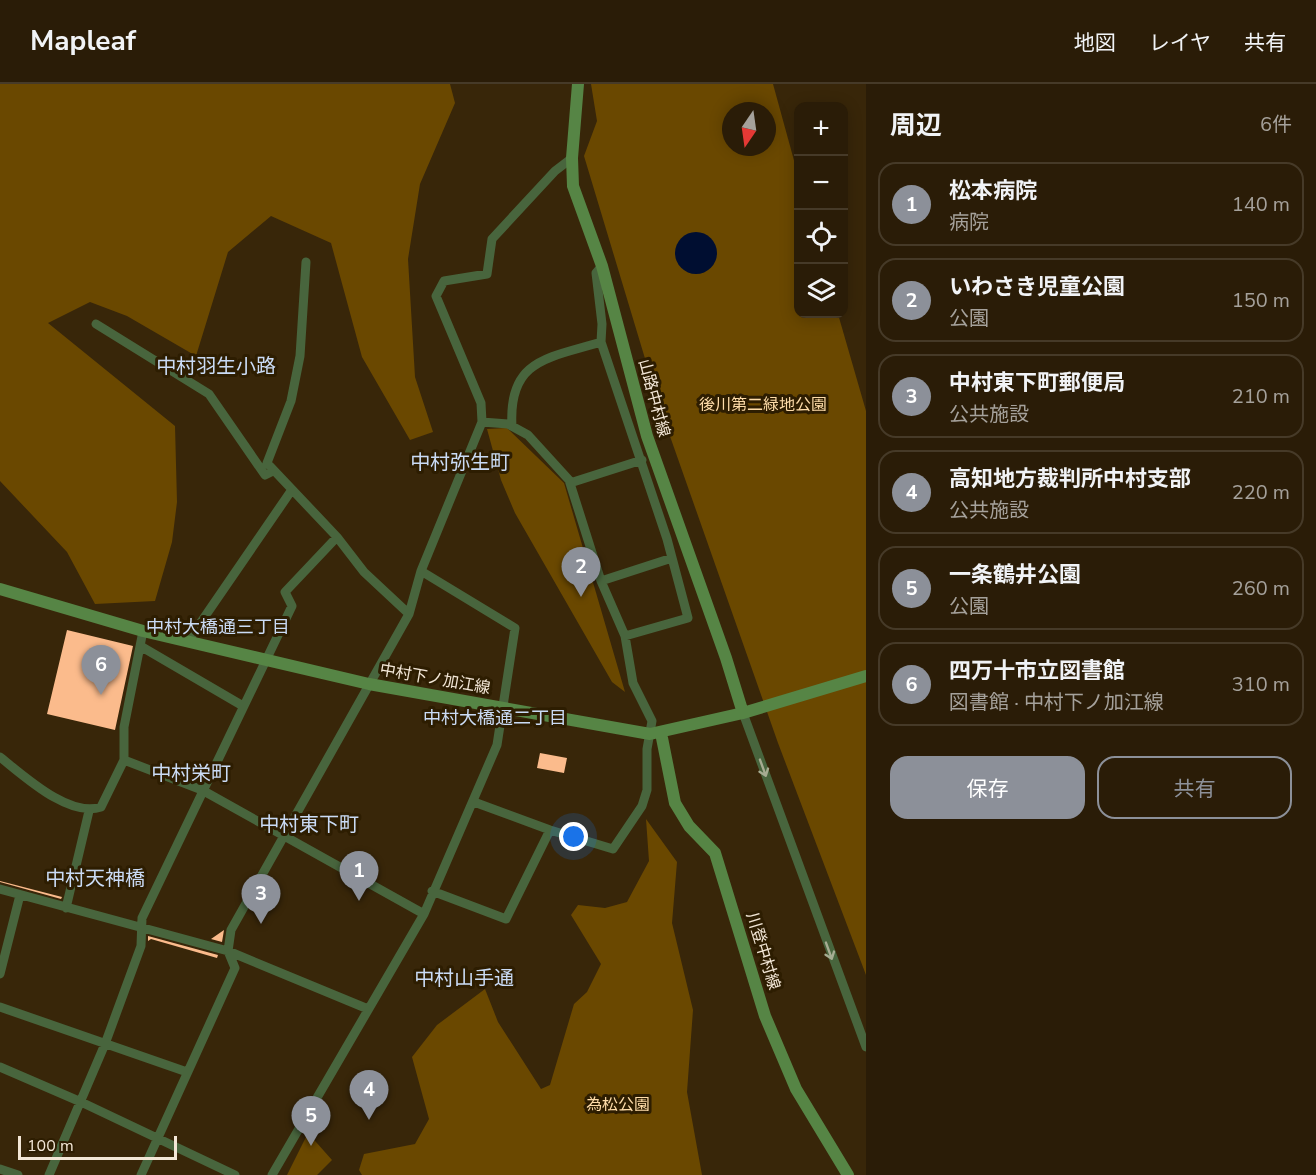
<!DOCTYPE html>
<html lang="ja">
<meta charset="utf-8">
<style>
body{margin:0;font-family:"Nunito Sans","Noto Sans JP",sans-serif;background:#362915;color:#f1f3f6}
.controls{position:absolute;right:18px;top:18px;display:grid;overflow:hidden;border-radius:12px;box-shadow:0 3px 15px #0003}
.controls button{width:54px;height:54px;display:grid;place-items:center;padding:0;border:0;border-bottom:2px solid #463a28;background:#2a1c07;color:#f1f3f6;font:30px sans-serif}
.compass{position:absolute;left:722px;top:18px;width:54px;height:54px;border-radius:50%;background:#2a1c07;box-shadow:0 3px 15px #0003;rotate:193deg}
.scale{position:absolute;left:18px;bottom:15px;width:159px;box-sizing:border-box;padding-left:6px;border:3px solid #f3e7d7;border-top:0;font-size:16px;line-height:21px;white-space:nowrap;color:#f3e7d7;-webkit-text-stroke:4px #2d1d01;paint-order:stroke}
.you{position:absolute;left:574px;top:753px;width:21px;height:21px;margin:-15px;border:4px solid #fff;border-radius:50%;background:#1a73e8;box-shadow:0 0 0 9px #1a73e833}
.badge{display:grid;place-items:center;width:39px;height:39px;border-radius:50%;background:#8c9099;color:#fff;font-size:20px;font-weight:700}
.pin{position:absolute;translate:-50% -50px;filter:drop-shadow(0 2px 3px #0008)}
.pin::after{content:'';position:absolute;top:32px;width:21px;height:18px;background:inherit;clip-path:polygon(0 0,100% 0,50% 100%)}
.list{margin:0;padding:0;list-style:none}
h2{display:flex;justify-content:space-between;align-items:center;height:78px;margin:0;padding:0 24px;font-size:26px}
h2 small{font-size:20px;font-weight:400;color:#a5a19b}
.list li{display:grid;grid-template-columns:39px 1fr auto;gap:18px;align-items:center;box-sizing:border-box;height:84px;margin:0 12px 12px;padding:0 12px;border:2px solid #463a28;border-radius:18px}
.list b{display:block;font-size:22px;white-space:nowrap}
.list p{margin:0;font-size:20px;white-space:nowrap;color:#a5a19b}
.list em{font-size:20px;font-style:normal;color:#a5a19b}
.actions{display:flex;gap:12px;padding:18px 24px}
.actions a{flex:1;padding:14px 0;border:2px solid #8c9099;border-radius:18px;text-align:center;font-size:21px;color:#8c9099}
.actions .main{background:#8c9099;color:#fff}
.icon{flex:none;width:33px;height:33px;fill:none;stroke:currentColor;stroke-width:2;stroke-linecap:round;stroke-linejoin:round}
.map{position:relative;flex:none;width:866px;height:1091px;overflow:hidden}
header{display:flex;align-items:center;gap:36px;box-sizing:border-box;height:84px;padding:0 30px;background:#2a1c07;border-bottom:2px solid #463a28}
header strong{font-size:28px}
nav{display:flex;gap:33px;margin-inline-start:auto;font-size:21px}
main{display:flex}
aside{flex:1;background:#2a1c07}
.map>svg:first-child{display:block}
</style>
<header>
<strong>Mapleaf</strong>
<nav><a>地図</a><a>レイヤ</a><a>共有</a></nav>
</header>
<main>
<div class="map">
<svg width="866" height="1091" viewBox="0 0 866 1091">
<rect width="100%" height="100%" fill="#382609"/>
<!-- green -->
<path fill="#6a4800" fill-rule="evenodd" d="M0 0H450L455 19 420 100 408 175 415 293 433 348 410 356 362 273 331 159 271 132 228 168 196 272 127 232 90 218 48 239 175 342 177 418 172 458 155 517 95 520 67 468 0 397Z
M591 0H773L798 91V230H838L866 327V891L778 659 659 321 584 72 597 37ZM731 27H767V63H731Z
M507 344 564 399 625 608 612 598 515 429 501 396 487 345Z
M646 735 677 778 672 839 693 926 687 1008 702 1091H362L359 1086 364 1070 415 1060 429 1035 412 973 437 941 485 905 498 938 541 1005 550 1001 574 920 587 908 601 880 571 831 578 821 605 824 627 818 649 777Z
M308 1049 332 1076 317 1091H287Z"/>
<!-- water -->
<path fill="#000e31" d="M675 169a21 21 0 1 1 42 0a21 21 0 1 1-42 0Z"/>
<!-- building -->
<path fill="#fbbb8c" d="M67 546 133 562 115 646 47 630Z
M540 669 567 674 564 689 537 684Z
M0 797 62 813 61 815 0 798Z
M224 846 222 858 211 855Z
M148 852 218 871 217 874 151 855 148 857Z"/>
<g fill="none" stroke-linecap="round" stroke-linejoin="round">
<!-- street -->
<path stroke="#48653d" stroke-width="9" d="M306 178 300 272 291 317 267 379 337 453 364 488 409 530
M602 182 596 189 602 240 601 258 667 455 688 534 625 552
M96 240 209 310 265 391 273 387
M512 342C508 275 549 274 601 258
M570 399 642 376
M601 497 672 474
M188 557 291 407
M142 563 243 622
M743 629 866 963
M0 673C24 692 69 734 101 723L124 676V643L143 547
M124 676 202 706 424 830
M474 718 550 746 613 765 642 722 647 706V665L652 637 633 599 625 552 601 497 569 396 528 351 508 340 482 338
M0 805 228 867 368 925
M432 807 506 835 550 746
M66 824 89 727
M0 890 20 811
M0 923 187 988
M0 983 81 1018 235 1091
M0 1085 18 1091
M49 1091 105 960 141 862 142 834 292 522 285 508 337 453
M141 1091 235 884 228 867 231 846 409 530 421 487 482 338 481 319 436 212 444 197 487 190 492 155 555 87 572 74
M272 1091 424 830 497 661 515 544 421 487"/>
<!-- secondary -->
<path stroke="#568545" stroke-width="12" d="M578 0 572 74 573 102 602 182 647 352 726 574 743 629
M0 505 143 547 369 600 650 650 743 629 866 592
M661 649 675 719 689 742 715 769 765 932 796 1005 848 1091"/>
</g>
<!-- one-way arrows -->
<defs><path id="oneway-shaft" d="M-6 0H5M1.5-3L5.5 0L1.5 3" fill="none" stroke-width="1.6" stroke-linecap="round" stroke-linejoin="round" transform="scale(1.5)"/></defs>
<g stroke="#a6ac92">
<use href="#oneway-shaft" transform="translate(763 684) rotate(70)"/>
<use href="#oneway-shaft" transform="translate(829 867) rotate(70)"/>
</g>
<g text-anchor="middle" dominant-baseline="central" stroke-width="6" stroke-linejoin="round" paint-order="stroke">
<!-- street labels -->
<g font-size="16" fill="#f3e7d7" stroke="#2d1d01">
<text transform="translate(654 314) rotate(75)">山路中村線</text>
<text transform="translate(435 595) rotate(10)">中村下ノ加江線</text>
<text transform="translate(763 867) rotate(73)">川登中村線</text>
</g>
<!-- park labels -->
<g font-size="16" fill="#fedca9" stroke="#2d1d01">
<text x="763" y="321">後川第二緑地公園</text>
<text x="618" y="1021">為松公園</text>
</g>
<!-- neighbourhood labels -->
<g font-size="18" fill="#cadbf5" stroke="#2d1d01">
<text x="218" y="543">中村大橋通三丁目</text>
<text x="495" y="634">中村大橋通二丁目</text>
</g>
<!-- quarter labels -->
<g font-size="20" fill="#cadbf5" stroke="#2d1d01">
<text x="216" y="282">中村羽生小路</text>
<text x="460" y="378">中村弥生町</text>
<text x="191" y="689">中村栄町</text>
<text x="309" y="740">中村東下町</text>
<text x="95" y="794">中村天神橋</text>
<text x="464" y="894">中村山手通</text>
</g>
</g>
</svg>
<div class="controls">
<button>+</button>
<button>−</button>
<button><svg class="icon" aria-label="locate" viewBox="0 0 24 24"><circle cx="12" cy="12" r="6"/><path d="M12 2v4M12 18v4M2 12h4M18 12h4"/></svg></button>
<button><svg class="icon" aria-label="layers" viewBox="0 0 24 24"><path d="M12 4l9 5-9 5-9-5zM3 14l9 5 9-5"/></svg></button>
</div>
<svg class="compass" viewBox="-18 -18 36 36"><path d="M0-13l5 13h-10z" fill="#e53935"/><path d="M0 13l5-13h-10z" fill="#a5a19b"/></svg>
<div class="scale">100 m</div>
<div class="you"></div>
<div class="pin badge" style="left:359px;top:817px">1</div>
<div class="pin badge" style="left:581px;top:513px">2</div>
<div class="pin badge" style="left:261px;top:840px">3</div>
<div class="pin badge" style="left:369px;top:1036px">4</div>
<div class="pin badge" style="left:311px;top:1062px">5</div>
<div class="pin badge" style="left:101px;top:611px">6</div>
</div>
<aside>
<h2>周辺<small>6件</small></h2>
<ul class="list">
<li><span class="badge">1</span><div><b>松本病院</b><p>病院</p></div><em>140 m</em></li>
<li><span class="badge">2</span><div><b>いわさき児童公園</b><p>公園</p></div><em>150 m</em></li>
<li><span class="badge">3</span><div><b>中村東下町郵便局</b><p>公共施設</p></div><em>210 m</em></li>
<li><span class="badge">4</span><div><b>高知地方裁判所中村支部</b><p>公共施設</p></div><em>220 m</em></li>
<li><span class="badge">5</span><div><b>一条鶴井公園</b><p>公園</p></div><em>260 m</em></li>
<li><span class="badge">6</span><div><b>四万十市立図書館</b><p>図書館 · 中村下ノ加江線</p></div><em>310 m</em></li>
</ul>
<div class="actions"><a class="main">保存</a><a>共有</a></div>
</aside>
</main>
